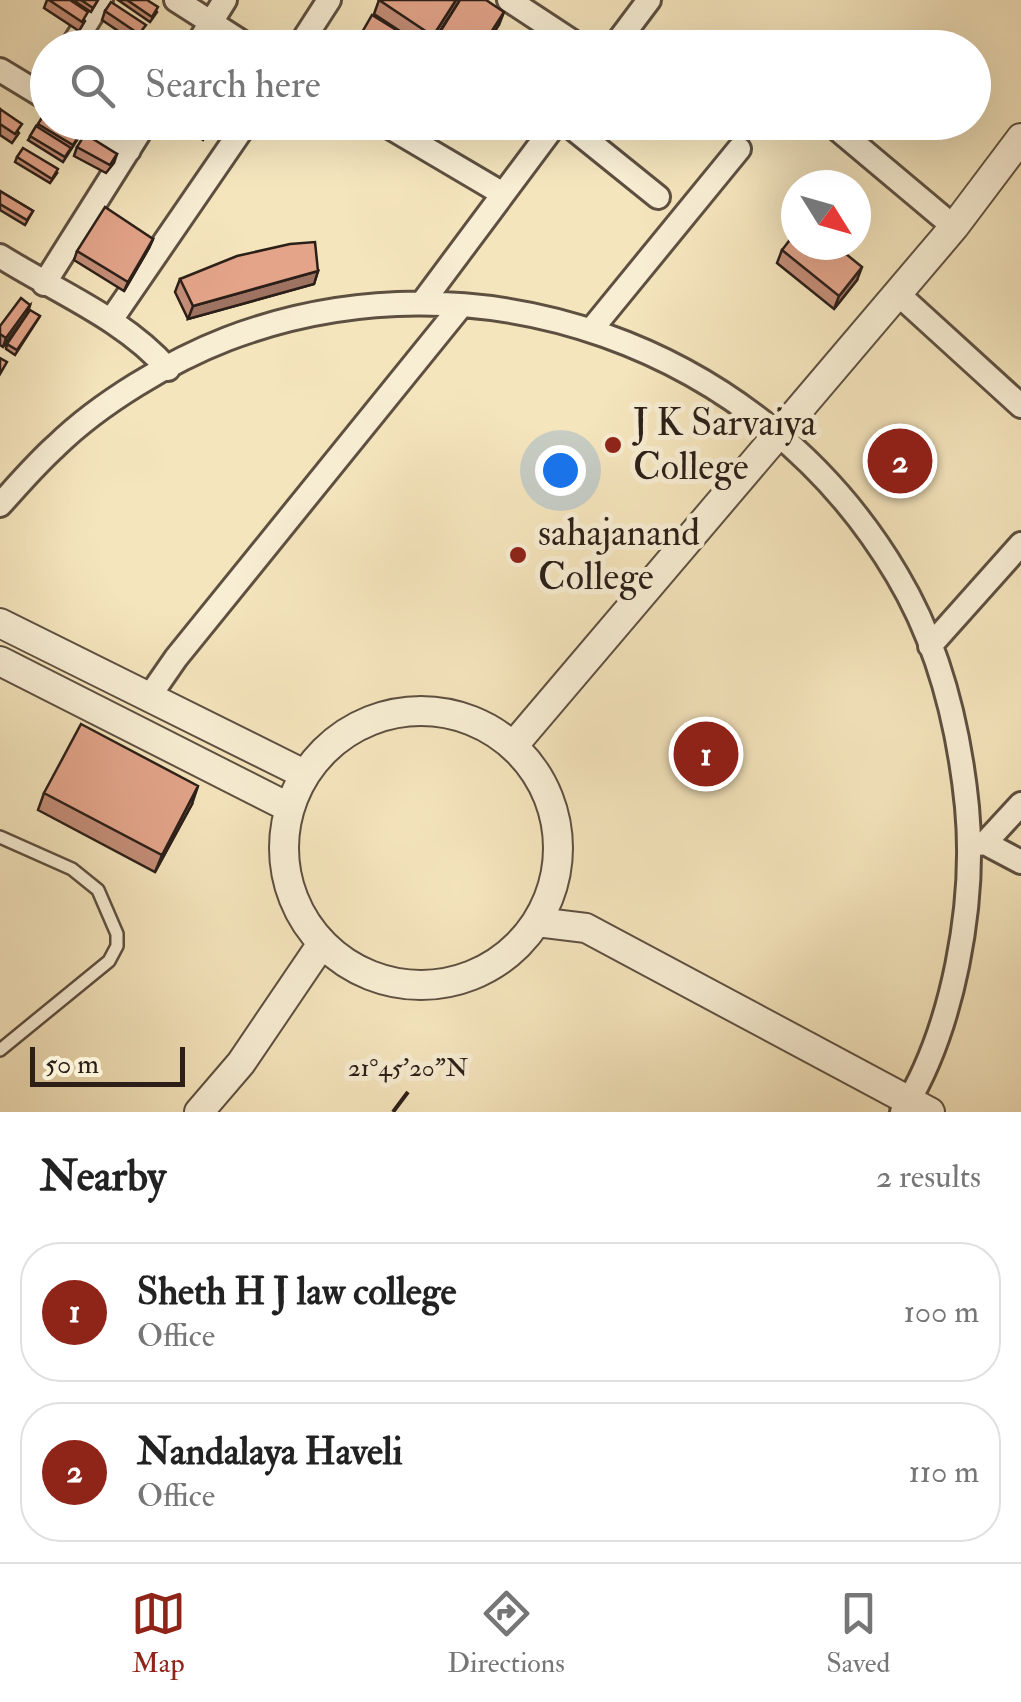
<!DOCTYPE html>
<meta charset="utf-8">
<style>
body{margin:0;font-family:"IM FELL Double Pica",serif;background:#f2f2f2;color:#222}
.compass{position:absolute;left:781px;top:170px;width:90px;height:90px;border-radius:50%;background:#fff;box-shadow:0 10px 40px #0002;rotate:127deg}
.scale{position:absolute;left:30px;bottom:25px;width:155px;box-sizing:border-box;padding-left:10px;border:5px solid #2b1f18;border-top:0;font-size:28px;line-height:35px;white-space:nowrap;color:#2b1f18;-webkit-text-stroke:8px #f8eed4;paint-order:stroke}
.you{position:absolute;left:560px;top:470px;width:35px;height:35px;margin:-25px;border:8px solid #fff;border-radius:50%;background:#1a73e8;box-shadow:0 0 0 15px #1a73e833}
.badge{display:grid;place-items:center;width:65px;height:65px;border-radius:50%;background:#8f2418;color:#fff;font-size:32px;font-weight:700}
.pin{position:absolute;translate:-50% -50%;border:5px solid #fff;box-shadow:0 2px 10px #0006}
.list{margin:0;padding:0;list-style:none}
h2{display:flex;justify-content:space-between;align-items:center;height:130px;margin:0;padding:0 40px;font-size:42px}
h2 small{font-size:32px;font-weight:400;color:#767676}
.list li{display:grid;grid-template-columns:65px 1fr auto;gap:30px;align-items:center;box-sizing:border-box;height:140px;margin:0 20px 20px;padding:0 20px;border:2px solid #e0e0e0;border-radius:40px}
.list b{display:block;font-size:38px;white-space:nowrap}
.list p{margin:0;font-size:32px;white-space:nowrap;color:#767676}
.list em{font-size:32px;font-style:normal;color:#767676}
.icon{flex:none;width:55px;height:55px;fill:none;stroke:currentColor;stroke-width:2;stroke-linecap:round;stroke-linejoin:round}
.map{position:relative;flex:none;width:1021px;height:1112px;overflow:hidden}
.search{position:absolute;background:#fff;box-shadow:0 10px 40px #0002;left:30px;right:30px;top:30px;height:110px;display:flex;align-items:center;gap:25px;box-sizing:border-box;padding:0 35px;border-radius:55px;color:#767676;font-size:38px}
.sheet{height:450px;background:#fff}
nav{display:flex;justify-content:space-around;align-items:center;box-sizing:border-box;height:140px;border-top:2px solid #e0e0e0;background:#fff;font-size:28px;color:#767676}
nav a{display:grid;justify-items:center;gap:5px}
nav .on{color:#8f2418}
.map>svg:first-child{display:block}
</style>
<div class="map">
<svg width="1021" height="1112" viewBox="0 0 1021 1112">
<rect width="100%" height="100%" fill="#f5e5bd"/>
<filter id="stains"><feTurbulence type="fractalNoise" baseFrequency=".002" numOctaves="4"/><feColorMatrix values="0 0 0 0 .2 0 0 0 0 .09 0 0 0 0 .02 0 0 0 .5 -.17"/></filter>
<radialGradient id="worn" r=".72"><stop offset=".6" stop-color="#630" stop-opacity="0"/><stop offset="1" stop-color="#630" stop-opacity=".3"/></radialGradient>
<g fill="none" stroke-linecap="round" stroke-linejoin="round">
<defs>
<path id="service" d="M0 837 72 869 98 890 117 934V946L109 961 0 1050"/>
<path id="minor" d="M176 0 251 48
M509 0 582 48
M71 48 101 0
M195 48 225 0
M298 48 329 0
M613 48 649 0
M0 70 48 99
M85 122 129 150
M381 122 503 194
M565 122 658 197
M829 122 954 227
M0 256C57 292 123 318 168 369
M44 284 146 122
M897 293 1021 406
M422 303 557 122
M111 320 247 122
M591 330 739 149
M0 505C18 485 36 464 56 446 100 403 170 361 227 339 477 244 762 346 897 575 939 645 959 727 967 807 976 903 954 1029 902 1112
M930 646 1021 544
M149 697 176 658 461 306
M985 843 1021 804
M970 845 985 843 1021 862"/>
<path id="tertiary" d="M0 623 304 774
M0 661 290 808
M284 848a137 137 0 1 1 274 0a137 137 0 1 1-274 0Z
M514 745 954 227 1021 138
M537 922 586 928 930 1112
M199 1112 241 1063 321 945"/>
</defs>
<!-- service casing -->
<use href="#service" stroke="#5e5041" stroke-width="16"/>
<!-- minor casing -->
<use href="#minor" stroke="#5e5041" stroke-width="28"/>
<!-- tertiary casing -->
<use href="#tertiary" stroke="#5e5041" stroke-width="32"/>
<!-- service -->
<use href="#service" stroke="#f8eed4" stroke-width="11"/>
<!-- minor -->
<use href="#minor" stroke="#f8eed4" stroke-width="22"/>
<!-- tertiary -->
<use href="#tertiary" stroke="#f8eed4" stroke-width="28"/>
</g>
<!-- wall -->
<path fill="#c38d77" stroke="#2b1f18" stroke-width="2.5" d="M47 0H70L85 21 79 31 44 8Z
M73 0H98L91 12Z
M118 0H147L157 12 150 22Z
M379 0H460L429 48H426L374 14Z
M105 11 143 34 136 43 102 20Z
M0 109 19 133 12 143 0 135Z
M177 122H212L203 140Z
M38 124 77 140 63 162 28 140Z
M77 147 117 154 114 163 106 173 74 156Z
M17 157 57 173 50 183 15 162Z
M0 191 33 211 25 225 0 210Z
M153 239 149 248 124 291 74 260 77 251Z
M782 250 857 280 834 309 777 263Z
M318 271 314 284 188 319 175 292 180 279Z
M30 305 27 314 3 347 0 345V326Z
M40 316 15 355 6 349 7 344Z
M44 793 192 804 155 872 38 810Z"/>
<!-- shaded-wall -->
<path fill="#9f7361" stroke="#2b1f18" stroke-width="2.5" d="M456 0H460L429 48 433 36Z
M504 12 499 25 484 48H481Z
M153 239 149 248 124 291 128 282Z
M862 267 857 280 834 309 839 296Z
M318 271 314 284 188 319 193 306Z
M30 305 27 314 3 347 6 338Z
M198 786 192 804 155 872 162 855Z"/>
<!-- building -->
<path fill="#e3a48a" stroke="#2b1f18" stroke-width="2.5" d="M49 0H70L88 12 82 22Z
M81 0H98L93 8Z
M127 0H147L158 7 152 17Z
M379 0H456L433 36Z
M460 0H486L504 12 481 48H430Z
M111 2 146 25 139 34 105 11Z
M372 15 414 41 410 48H353Z
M0 109 22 124 15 134 0 124Z
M44 114 48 116V122H57L79 136 73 145 38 124Z
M193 122H211L206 131Z
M36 126 71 148 65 157 30 136Z
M85 134 117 154 110 165 77 147Z
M23 148 58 169 52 179 17 157Z
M0 191 33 211 27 220 0 204Z
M105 207 153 239 128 282 77 251Z
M796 232V245H835L862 267 839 296 782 250Z
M315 242 318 271 193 306 180 279 237 256 290 244Z
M21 298 30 305 6 338 0 334V326Z
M30 310 40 316 17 350 7 344Z
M0 358 7 362 0 374Z
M81 724 198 786 162 855 44 793Z"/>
<!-- ticks -->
<path fill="none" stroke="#2b1f18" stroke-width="4" d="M393 1112 408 1092"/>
<!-- markers -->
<g fill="#8f2418" stroke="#f8eed4" stroke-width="4">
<circle cx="613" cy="445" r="10"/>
<circle cx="518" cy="555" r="10"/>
</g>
<g text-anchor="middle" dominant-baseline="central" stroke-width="10" stroke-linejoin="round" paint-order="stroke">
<!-- poi labels -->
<g font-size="38" fill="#2b1f18" stroke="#f8eed4" text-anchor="start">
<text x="633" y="423">J K Sarvaiya<tspan x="633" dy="44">College</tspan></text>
<text x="538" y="533">sahajanand<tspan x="538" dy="44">College</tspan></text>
</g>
</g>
<g font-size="25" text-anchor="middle" fill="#2b1f18" stroke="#f8eed4" stroke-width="10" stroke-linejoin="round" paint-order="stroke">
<text x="408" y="1076">21°45'20"N</text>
</g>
<rect width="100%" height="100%" filter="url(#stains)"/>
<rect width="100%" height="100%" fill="url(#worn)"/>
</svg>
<svg class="compass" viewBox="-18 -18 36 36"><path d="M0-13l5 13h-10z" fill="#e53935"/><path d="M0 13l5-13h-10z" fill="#767676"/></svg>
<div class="scale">50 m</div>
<div class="you"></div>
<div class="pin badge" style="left:706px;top:754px">1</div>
<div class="pin badge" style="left:900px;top:461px">2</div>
<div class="search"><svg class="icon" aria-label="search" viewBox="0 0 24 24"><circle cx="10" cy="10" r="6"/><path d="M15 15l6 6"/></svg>Search here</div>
</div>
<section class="sheet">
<h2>Nearby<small>2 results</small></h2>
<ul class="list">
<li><span class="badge">1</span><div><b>Sheth H J law college</b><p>Office</p></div><em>100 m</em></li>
<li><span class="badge">2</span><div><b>Nandalaya Haveli</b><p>Office</p></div><em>110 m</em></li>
</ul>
</section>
<nav>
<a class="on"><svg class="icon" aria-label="map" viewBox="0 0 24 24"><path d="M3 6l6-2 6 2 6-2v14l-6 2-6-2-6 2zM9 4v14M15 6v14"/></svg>Map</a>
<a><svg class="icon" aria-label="directions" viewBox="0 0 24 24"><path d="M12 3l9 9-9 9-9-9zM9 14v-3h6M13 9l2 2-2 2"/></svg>Directions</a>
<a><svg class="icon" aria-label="saved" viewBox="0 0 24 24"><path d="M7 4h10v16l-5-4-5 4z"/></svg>Saved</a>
</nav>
